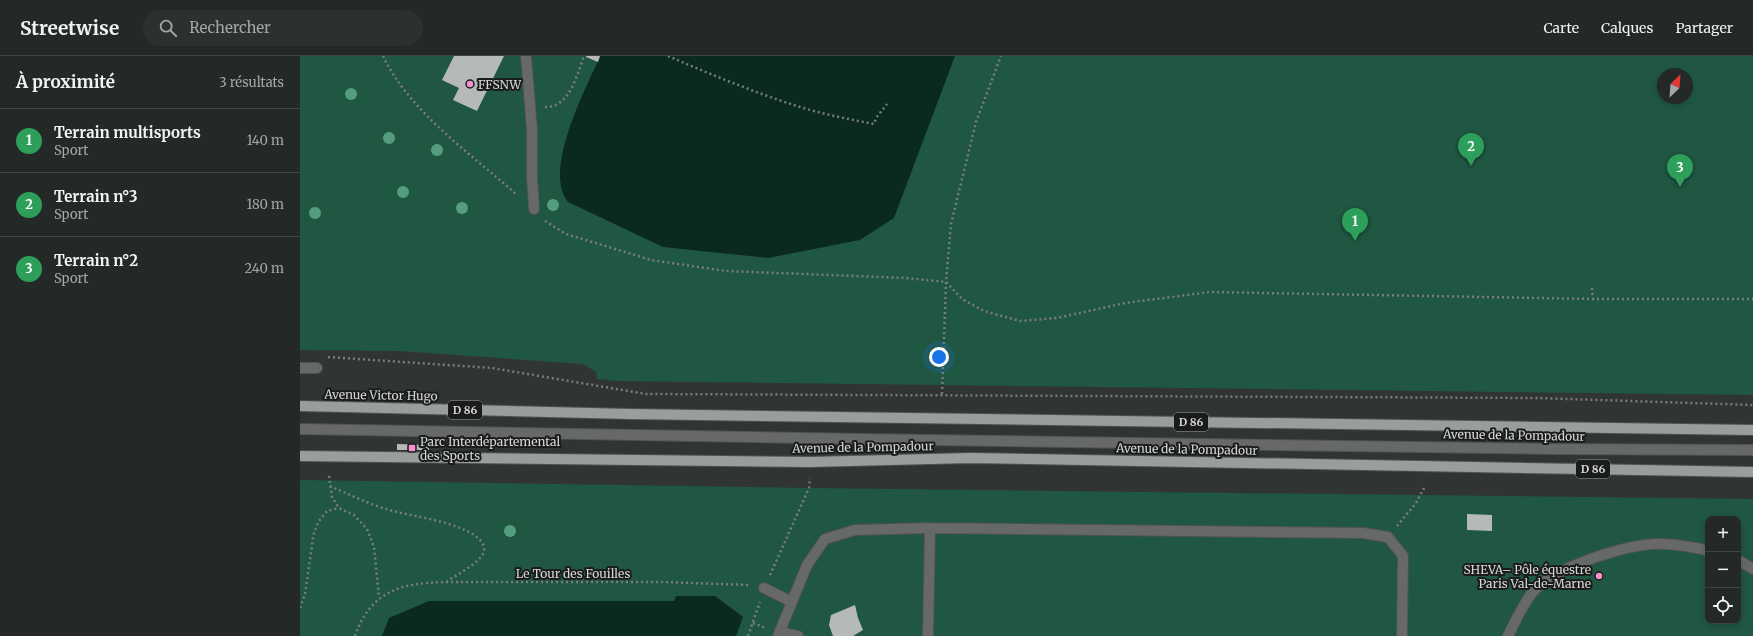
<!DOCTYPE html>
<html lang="fr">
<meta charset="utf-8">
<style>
body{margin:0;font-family:Merriweather,serif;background:#2c302e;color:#f1f3f6}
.controls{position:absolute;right:12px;bottom:12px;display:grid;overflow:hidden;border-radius:8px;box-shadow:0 2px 6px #0003}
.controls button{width:36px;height:36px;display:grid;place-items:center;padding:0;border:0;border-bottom:1px solid #414443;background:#242826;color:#f1f3f6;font:20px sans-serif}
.compass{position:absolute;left:1357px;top:12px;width:36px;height:36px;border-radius:50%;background:#242826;box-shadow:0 2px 6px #0003;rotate:25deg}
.you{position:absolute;left:639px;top:301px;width:14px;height:14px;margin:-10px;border:3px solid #fff;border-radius:50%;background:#1a73e8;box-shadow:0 0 0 6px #1a73e833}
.badge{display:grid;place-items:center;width:26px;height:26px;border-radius:50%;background:#8abfa5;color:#fff;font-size:13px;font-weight:700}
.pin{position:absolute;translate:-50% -33px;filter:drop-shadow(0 1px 2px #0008)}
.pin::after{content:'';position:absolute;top:21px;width:14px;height:12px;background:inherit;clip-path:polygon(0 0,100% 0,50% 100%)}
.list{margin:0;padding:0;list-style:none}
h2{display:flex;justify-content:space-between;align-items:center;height:52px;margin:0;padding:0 16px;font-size:17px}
h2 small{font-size:13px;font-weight:400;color:#a3a6a7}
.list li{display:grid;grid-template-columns:26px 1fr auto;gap:12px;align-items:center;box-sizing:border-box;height:64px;padding:0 16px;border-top:1px solid #414443}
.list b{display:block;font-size:15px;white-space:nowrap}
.list p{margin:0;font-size:13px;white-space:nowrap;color:#a3a6a7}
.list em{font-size:13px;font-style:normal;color:#a3a6a7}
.icon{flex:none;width:22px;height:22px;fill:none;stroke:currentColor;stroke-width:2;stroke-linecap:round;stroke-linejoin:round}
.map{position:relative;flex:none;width:1453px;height:580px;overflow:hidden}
header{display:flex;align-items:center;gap:24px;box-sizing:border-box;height:56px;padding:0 20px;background:#242826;border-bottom:1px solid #414443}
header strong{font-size:19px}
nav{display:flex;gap:22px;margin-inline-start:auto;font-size:14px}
.search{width:280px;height:36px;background:#2c302e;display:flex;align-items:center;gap:10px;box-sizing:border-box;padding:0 14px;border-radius:22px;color:#a3a6a7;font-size:15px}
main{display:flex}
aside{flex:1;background:#242826}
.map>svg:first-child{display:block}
</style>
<header>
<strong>Streetwise</strong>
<div class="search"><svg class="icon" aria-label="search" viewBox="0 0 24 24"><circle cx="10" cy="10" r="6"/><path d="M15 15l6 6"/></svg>Rechercher</div>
<nav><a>Carte</a><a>Calques</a><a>Partager</a></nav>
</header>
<main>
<aside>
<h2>À proximité<small>3 résultats</small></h2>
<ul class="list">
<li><span class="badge" style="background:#2e9e5b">1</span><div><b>Terrain multisports</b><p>Sport</p></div><em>140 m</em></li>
<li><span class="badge" style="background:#2e9e5b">2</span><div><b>Terrain n°3</b><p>Sport</p></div><em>180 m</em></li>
<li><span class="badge" style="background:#2e9e5b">3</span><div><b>Terrain n°2</b><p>Sport</p></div><em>240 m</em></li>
</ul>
</aside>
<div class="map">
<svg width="1453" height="580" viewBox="0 0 1453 580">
<rect width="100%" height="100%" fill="#303533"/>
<!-- green -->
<path fill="#205742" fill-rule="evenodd" d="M0 0H1453V339L317 325 297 323 296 316 283 308 100 295 0 294ZM1363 18H1387V42H1363Z
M0 424 509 432 1453 443V580H0ZM1408 463H1438V565H1408Z"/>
<!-- water -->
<path fill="#0b2a1e" d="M300 0H655L594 162 560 184 468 202 363 191 268 146C242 114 286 33 300 0Z
M376 540H415L443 561 436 580H82L89 562 129 545H374Z"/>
<!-- building -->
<path fill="#b5bab7" d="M154 0H204L177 55 153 44 159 32 142 24Z
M286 0H300L298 6 286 1Z
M97 388 129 389V394H97Z
M1167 458 1192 459V475L1167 474Z
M555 549 558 562 563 574 553 580H533L529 569 531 559Z"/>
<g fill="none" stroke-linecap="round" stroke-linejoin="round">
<defs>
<path id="lane" d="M226 0 232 74V121L234 153
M0 312H17
M0 373 560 383 1253 393 1453 394
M1438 504 1453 513
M464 532 492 546
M480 576 498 580
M478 580 507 509 525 483 555 474 630 472 1063 477 1088 481 1103 500 1102 580
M628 580 630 472
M1208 580C1215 566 1222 550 1232 537 1252 512 1322 490 1354 488 1366 487 1396 491 1408 495"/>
<path id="primary" d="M0 350 330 358 1453 374
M0 400 510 406 670 402 1453 416"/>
</defs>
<!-- lane casing -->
<use href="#lane" stroke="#4e5250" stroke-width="12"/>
<!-- primary casing -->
<use href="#primary" stroke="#4e5250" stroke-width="12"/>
<!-- path -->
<path stroke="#797d7b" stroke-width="2.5" stroke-dasharray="2 3" stroke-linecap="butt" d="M83 0C109 55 171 98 216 138
M368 0C410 18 453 36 497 50 522 58 548 63 574 68L576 62 587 48
M245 51C270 52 277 18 284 0
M245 165 266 178 351 204 426 215 607 222 646 226 662 243 684 255 720 265 757 262 825 247 910 236 1293 243H1453
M1292 232 1293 243
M28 301 192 312 346 338 1238 342 1453 349
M642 338 646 226 651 168 676 66 701 0
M29 420 32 441 39 452 54 459 67 473 74 491 79 542
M30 430C50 439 71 449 93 455 109 460 187 469 184 495 183 505 155 520 147 525
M1097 470 1116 447 1124 432
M470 519 509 432 510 422
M0 552 5 538 14 476 19 465 27 455 39 452
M453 567 466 572
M55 580C71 534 102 527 146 526H363L449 529
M448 580 460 546"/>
<!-- lane -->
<use href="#lane" stroke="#676968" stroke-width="10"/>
<!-- primary -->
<use href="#primary" stroke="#999d9b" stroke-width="10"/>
</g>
<!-- trees -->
<g fill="#549d7f">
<circle cx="51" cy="38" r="6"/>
<circle cx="89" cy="82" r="6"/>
<circle cx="137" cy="94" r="6"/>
<circle cx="103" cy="136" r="6"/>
<circle cx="253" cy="149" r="6"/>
<circle cx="162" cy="152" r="6"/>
<circle cx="15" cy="157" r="6"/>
<circle cx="210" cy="475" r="6"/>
</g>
<!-- markers -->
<g fill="#f790cd" stroke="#1a1c1b" stroke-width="1.5">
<circle cx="170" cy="28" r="4"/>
<rect x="108" y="388" width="8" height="8" rx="2"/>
<circle cx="1299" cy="520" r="4"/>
</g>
<g text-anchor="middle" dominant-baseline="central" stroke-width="4" stroke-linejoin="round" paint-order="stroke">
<!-- shield labels -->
<g fill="#1a1c1b" stroke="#9d9f9e" stroke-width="1">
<rect x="148" y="345" width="34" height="18" rx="3"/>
<rect x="874" y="357" width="34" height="18" rx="3"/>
<rect x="1276" y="404" width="34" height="18" rx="3"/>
</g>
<g font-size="11" font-weight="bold" fill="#d5d7d6">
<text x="165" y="354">D 86</text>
<text x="891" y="366">D 86</text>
<text x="1293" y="413">D 86</text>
</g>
<!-- poi labels -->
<g font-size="12" fill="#d5d7d6" stroke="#1a1c1b" text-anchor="start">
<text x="178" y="28">FFSNW</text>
<text x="120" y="385">Parc Interdépartemental<tspan x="120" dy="14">des Sports</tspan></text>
<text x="1291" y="513" text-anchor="end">SHEVA– Pôle équestre<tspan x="1291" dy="14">Paris Val-de-Marne</tspan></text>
</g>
<!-- street labels -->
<g font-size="12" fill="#d5d7d6" stroke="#1a1c1b">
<text transform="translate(81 339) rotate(1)">Avenue Victor Hugo</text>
<text transform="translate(1214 379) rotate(1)">Avenue de la Pompadour</text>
<text transform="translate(563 391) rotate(-1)">Avenue de la Pompadour</text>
<text transform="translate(887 393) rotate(1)">Avenue de la Pompadour</text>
<text x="273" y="517">Le Tour des Fouilles</text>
</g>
</g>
</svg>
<div class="controls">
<button>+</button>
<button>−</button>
<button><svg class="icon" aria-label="locate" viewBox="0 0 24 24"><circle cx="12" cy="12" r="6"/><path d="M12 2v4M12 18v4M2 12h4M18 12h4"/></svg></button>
</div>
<svg class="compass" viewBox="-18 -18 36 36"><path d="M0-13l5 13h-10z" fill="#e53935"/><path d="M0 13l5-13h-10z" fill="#a3a6a7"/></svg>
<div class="you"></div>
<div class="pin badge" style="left:1055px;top:185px;background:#2e9e5b">1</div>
<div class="pin badge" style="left:1171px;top:110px;background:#2e9e5b">2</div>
<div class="pin badge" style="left:1380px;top:131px;background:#2e9e5b">3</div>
</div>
</main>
